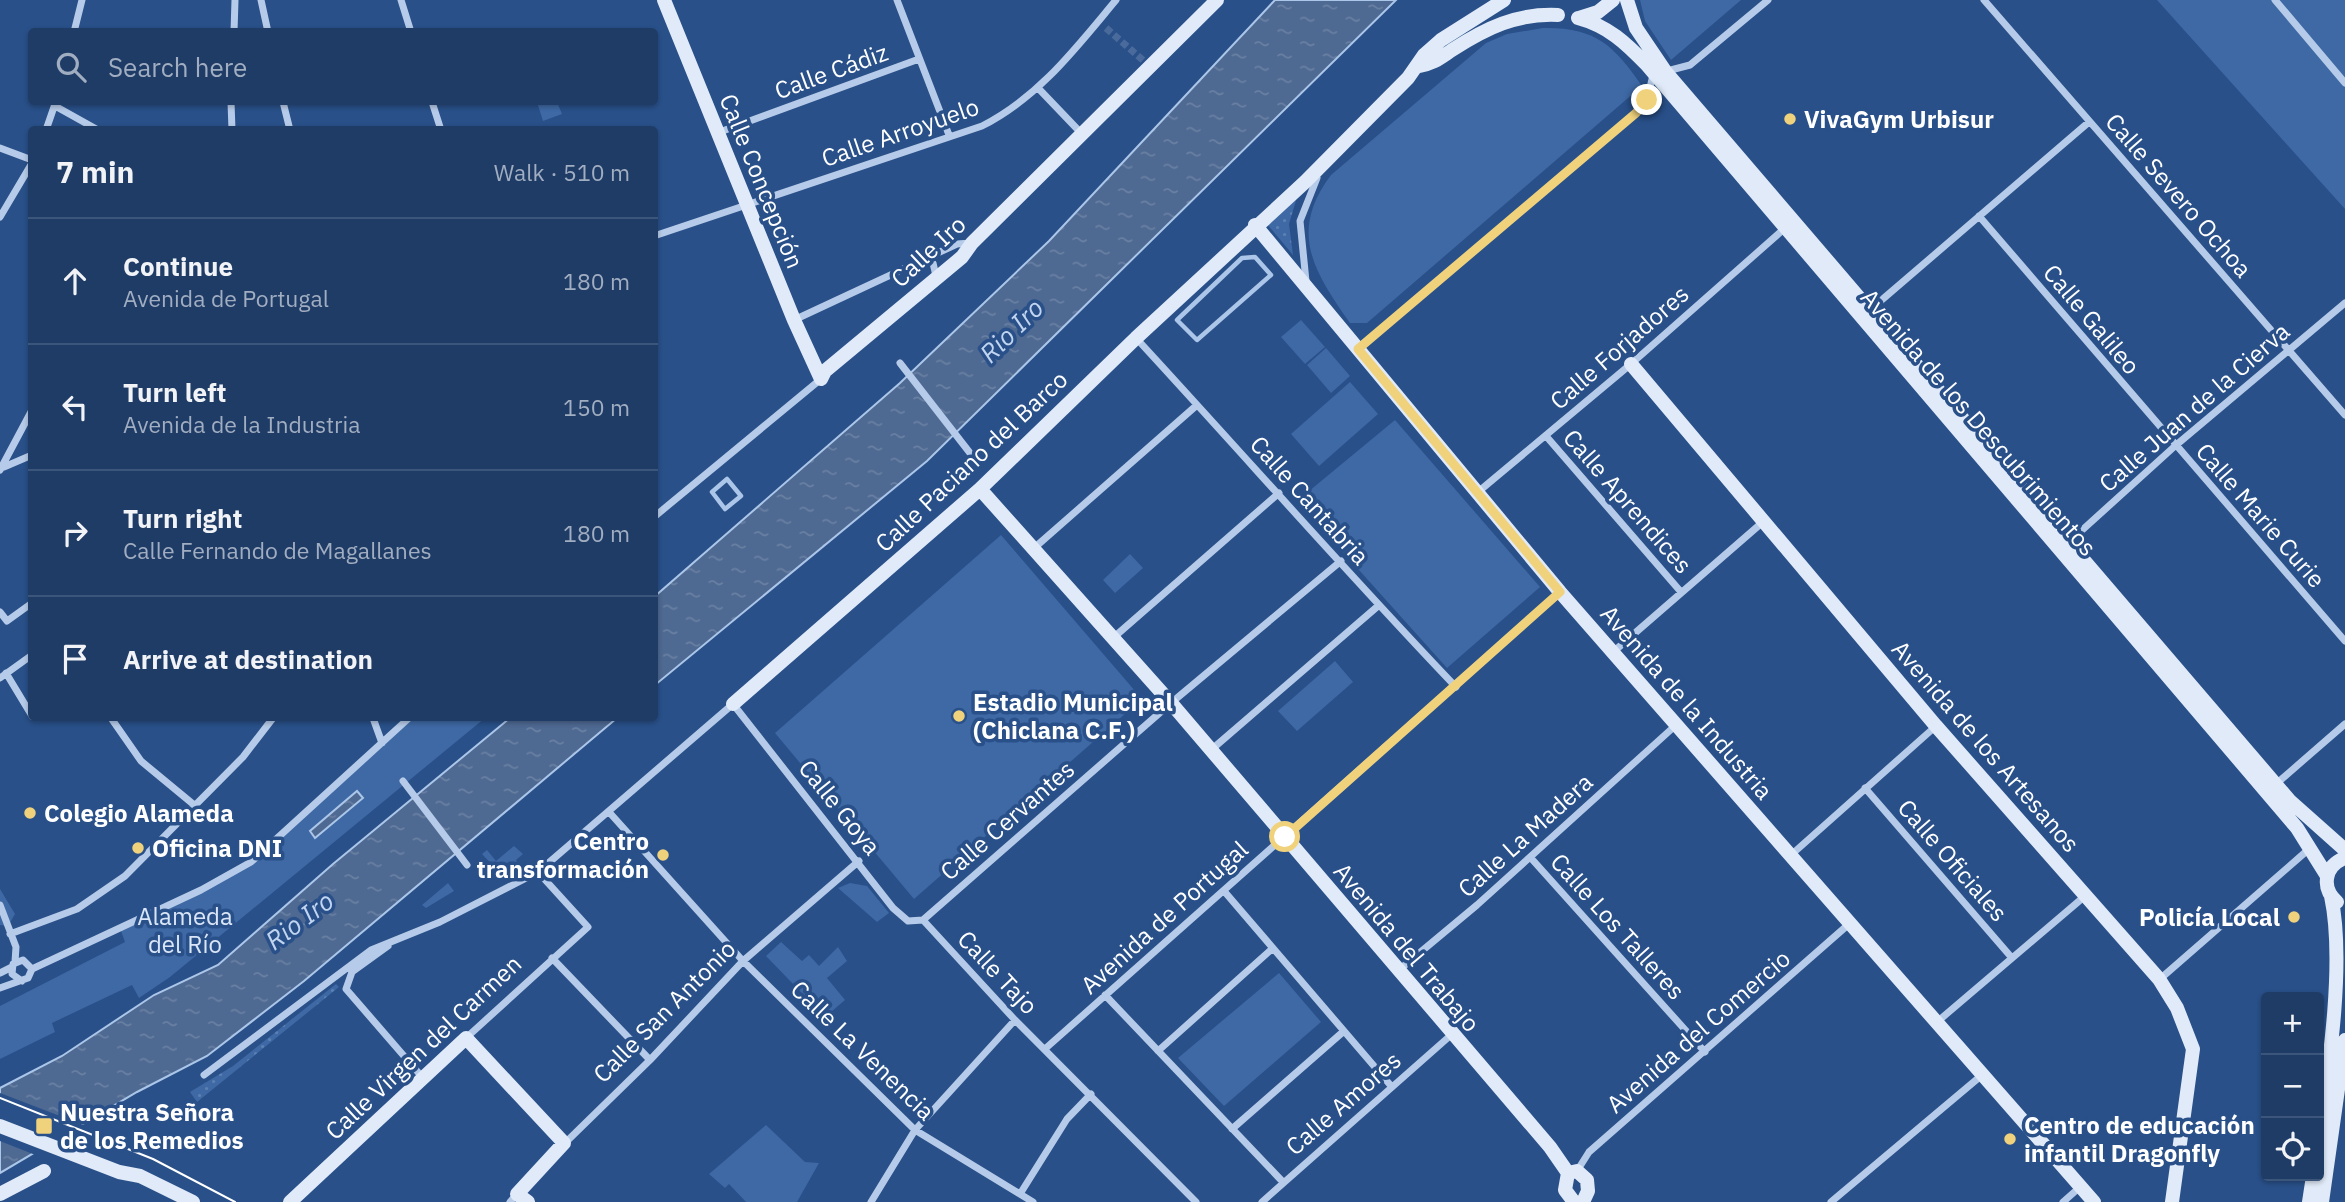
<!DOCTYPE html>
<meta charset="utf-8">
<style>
body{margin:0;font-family:"IBM Plex Sans",sans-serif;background:#2c4770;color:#f1f3f6}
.controls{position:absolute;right:21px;bottom:21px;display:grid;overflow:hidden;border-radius:7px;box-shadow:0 2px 5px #0004}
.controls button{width:63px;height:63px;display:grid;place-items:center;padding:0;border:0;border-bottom:2px solid #3c567b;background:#1f3c67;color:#f1f3f6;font:35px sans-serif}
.stop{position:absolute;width:21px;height:21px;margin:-16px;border:5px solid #f0d27d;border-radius:50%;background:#fff}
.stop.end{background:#f0d27d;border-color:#fff;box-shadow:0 2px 7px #0008}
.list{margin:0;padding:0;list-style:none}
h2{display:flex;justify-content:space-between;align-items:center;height:91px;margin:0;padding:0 28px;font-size:30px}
h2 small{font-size:23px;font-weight:400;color:#a1adc0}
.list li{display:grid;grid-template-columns:46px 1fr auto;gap:21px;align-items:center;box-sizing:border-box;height:126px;padding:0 28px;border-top:2px solid #3c567b}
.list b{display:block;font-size:26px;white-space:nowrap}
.list p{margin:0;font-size:23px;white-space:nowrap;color:#a1adc0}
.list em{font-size:23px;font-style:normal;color:#a1adc0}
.icon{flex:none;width:38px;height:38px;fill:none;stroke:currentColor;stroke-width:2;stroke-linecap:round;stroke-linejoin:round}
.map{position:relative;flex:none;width:2345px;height:1202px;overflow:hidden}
.search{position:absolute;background:#1f3c67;box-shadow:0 2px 5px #0004;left:28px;top:28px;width:630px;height:77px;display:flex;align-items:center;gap:18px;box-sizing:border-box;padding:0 24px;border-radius:7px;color:#a1adc0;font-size:26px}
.panel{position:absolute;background:#1f3c67;box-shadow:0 2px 5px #0004;left:28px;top:126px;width:630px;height:595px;border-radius:7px}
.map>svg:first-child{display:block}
</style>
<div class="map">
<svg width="2345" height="1202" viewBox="0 0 2345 1202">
<defs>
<pattern id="grass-dots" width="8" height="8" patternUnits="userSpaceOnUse" patternTransform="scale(1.75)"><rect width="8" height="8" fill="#3e69a5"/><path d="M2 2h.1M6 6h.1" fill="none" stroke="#5b80b2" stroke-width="1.8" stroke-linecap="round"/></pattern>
<pattern id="water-ripples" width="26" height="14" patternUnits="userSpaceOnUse" patternTransform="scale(1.75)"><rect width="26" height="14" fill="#4e6992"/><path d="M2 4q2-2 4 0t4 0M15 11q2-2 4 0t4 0" fill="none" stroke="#6980a2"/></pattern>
</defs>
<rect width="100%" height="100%" fill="#295089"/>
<!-- grass -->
<path fill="url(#grass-dots)" d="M1297 197 1289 224 1293 255 1267 224Z
M336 984 339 987 197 1102 190 1092 233 1066Z"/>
<!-- park -->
<path fill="#3e69a5" d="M1640 0H1741L1671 60 1645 21Z
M2157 0H2345V209Z
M1543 28C1595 27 1614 45 1642 86L1367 323H1350C1314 272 1288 232 1331 175L1486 43 1507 34Z
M537 102H557L562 114 543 121Z
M1301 320 1325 347 1305 364 1281 337Z
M1326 348 1350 376 1331 393 1307 365Z
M1350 382 1378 414 1319 466 1291 434Z
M1395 420 1540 587 1447 668 1297 501Z
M1001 535 1142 699 914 899 775 733Z
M1130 554 1143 568 1115 593 1103 580Z
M1335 661 1353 682 1297 731 1278 711Z
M409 718H485L170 977 139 998 132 985 52 1023 55 1032 0 1059V1006L125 942 121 931 251 862Z
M514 846 523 854 516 860 520 867C502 875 494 867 482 854L487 850 496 861Z
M448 883 454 891 426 908 422 905Z
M850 883 867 886 889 913 877 922 838 888Z
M0 889 15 914 8 926 0 925Z
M781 942 802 961 809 955 819 966 838 947 847 961 827 978 845 1000 825 1017 766 956Z
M1279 973 1321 1022 1224 1106 1178 1058Z
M766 1125 805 1162 819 1163 797 1202H746L729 1184 725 1188 709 1174Z"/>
<!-- water -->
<path fill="url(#water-ripples)" stroke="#abc6e9" stroke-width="2" d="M1275 0H1396L927 461 655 685 654 597 900 383 1049 241Z
M510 718H617L304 981 207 1056 137 1092 0 1173V1088L62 1056 154 995 218 965 333 864Z
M357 791 363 798 315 838 310 831Z"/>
<!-- pier -->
<path fill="#295089" d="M0 1093 86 1126 38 1156 0 1141Z"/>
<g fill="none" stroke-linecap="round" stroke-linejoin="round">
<!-- stream -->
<path stroke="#abc6e9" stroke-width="4.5" d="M1255 257 1271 275 1197 340 1177 320 1242 258Z
M727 479 741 496 725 509 712 492Z"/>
<!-- street-tunnel -->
<path stroke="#496a9b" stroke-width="7" stroke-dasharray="7 3.5" stroke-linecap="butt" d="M1106 28 1145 62"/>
<!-- street -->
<path stroke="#b6cbe9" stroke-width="7" d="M261 0 268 32
M401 0 411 32
M897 0 949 135
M1984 0 2345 415
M2275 0 2345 83
M74 32 82 0
M234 32 235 0
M1667 71 1690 65 1768 0
M1039 89 1082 134
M231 102 232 130
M283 102 290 130
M432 102 441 130
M55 106 98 130
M46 130 55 104
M717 133 919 59
M0 148 32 160
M1979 216 2345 641
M0 217 32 163
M654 236 982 126C1039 97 1076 48 1116 0
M922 260 933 263 936 276
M1306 281 1300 221 1317 178
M1870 310 2089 122
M794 320 957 244 971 243
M1136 338C1243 454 1347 573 1456 687
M1358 349 1636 113 1647 100 1653 75
M900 363 970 453
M1546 436 1681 592
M4 467 32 455
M0 470 32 410
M1478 492 1631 364 1784 229
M654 517 821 379
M2069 542 2175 446 2345 303
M1033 549 1197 405
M0 612 7 621 32 603
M1113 638 1279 493
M1612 653 1764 521
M6 673 32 716
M0 678 32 655
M111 718 141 761 193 804
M373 718 382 743
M1211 750 1378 606
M403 781 467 865
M2276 784 2345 724
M1865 788 2012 958
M609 812 743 961 915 1130 1033 1202
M1791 855 1936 726
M1530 857 1705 1052
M1224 891 1392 1087
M0 905 16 947 15 962
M923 920 1171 703 1341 561
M923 920 1015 1020 1196 1202
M10 934 77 909 125 876 243 757 273 718
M388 946 352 972 346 989 423 1078
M552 958 650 1060
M32 969 201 890 251 862 409 718
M1399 970 1477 905 1676 725
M0 973 12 967
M2160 979 2309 849
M22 981 12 974 13 964 23 960 32 969
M0 988 28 978 32 969
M1105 995 1282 1181
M1937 1022 2085 896
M466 1038 588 927 538 872
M1046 1048 1560 592
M1158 1051 1273 948
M204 1075 371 950 440 922 538 872 733 704 893 908 908 921 923 920
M1232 1129 1344 1031
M565 1143 650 1060 743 961 859 861
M1577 1171 1589 1152 1849 924
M1020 1194 1067 1119 1091 1094
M510 1202 517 1194
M871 1202 915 1130 1015 1020
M1262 1202 1451 1035
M1831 1202 1982 1075
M2063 1202 2080 1187"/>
<!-- secondary -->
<path stroke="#e0eaf8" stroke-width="14" d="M664 0 794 320 821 379
M1627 0 1636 28 1665 71 2290 801 2345 850
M1578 18C1608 26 1626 43 1647 65L2297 828 2327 876
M1579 18 1598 12 1613 0
M1419 66C1433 64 1440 58 1452 50 1486 28 1517 13 1558 15
M1255 225 1560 592 2094 1202
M1631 364 1936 726 2159 979 2177 1008 2193 1049 2172 1202
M821 379 825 371 962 257 972 243 1217 0
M980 489 1171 703 1550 1147 1568 1173
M733 704 980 489 1136 338 1305 182 1408 78 1424 55 1441 40 1504 0
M2337 902C2321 888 2324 866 2345 858
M0 1126 119 1172 140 1176 193 1202
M2319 1136C2329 1067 2345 961 2331 896
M1568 1173 1577 1171 1587 1180 1588 1191 1583 1202
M1568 1173 1565 1190 1574 1202
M0 1194 44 1171
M290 1202 466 1038 564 1143 517 1194 528 1202
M2309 1202 2313 1176
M2322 1202 2345 1040"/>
<!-- tram -->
<path stroke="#fff" stroke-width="2" d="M0 1098 153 1159 235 1202"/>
</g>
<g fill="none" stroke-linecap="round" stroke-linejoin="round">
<!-- route -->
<path stroke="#f0d27d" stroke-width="9" d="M1285 837 1560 592 1358 349 1636 113 1647 100"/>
</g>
<!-- markers -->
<g fill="#f0d27d" stroke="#295089" stroke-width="2.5">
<circle cx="1790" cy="119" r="7"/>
<circle cx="959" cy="716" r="7"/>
<circle cx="30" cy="813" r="7"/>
<circle cx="138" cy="848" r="7"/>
<circle cx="663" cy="855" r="7"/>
<circle cx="2294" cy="917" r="7"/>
<rect x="35" y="1117" width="18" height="18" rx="3.5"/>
<circle cx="2010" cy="1139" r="7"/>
</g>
<g text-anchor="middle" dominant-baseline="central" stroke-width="7" stroke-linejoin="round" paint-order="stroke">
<!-- street labels -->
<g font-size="24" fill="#fff" stroke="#295089">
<text transform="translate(831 71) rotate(-20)">Calle Cádiz</text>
<text transform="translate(900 132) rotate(-19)">Calle Arroyuelo</text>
<text transform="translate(762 181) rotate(68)">Calle Concepción</text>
<text transform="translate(2179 195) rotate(49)">Calle Severo Ochoa</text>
<text transform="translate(928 251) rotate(-43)">Calle Iro</text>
<text transform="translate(2092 319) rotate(50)">Calle Galileo</text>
<text transform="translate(1619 347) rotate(-41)">Calle Forjadores</text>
<text transform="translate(2194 407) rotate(-41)">Calle Juan de la Cierva</text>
<text transform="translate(1979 422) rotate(49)">Avenida de los Descubrimientos</text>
<text transform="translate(971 461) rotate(-43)">Calle Paciano del Barco</text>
<text transform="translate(1310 500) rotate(48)">Calle Cantabria</text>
<text transform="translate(1628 501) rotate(49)">Calle Aprendices</text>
<text transform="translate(2261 515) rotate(49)">Calle Marie Curie</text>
<text transform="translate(1687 702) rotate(49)">Avenida de la Industria</text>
<text transform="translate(1986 746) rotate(49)">Avenida de los Artesanos</text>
<text transform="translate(840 807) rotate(51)">Calle Goya</text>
<text transform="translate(1007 820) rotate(-41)">Calle Cervantes</text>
<text transform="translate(1525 835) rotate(-42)">Calle La Madera</text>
<text transform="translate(1953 860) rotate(49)">Calle Oficiales</text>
<text transform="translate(1164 917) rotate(-42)">Avenida de Portugal</text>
<text transform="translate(1618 926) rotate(48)">Calle Los Talleres</text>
<text transform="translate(1407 947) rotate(50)">Avenida del Trabajo</text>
<text transform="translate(998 972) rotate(47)">Calle Tajo</text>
<text transform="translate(664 1011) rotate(-45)">Calle San Antonio</text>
<text transform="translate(1698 1031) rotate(-41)">Avenida del Comercio</text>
<text transform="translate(423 1047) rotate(-43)">Calle Virgen del Carmen</text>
<text transform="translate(863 1050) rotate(44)">Calle La Venencia</text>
<text transform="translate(1343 1103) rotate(-41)">Calle Amores</text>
</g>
<!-- poi labels -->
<g font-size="24" font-weight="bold" fill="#fff" stroke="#295089" text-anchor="start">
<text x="1804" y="119">VivaGym Urbisur</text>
<text x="973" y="702">Estadio Municipal<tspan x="973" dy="28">(Chiclana C.F.)</tspan></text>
<text x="44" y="813">Colegio Alameda</text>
<text x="649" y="841" text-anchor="end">Centro<tspan x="649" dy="28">transformación</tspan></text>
<text x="152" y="848">Oficina DNI</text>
<text x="2280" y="917" text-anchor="end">Policía Local</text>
<text x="60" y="1112">Nuestra Señora<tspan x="60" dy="28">de los Remedios</tspan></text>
<text x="2024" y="1125">Centro de educación<tspan x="2024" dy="28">infantil Dragonfly</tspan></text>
</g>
<!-- park labels -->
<g font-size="24" fill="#dae6f7" stroke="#295089">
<text x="185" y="916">Alameda<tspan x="185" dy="28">del Río</tspan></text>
</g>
<!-- water labels -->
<g font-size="26" font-style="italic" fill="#c2d5f0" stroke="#295089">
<text transform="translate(1011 330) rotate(-45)">Rio Iro</text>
<text transform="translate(299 920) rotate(-37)">Rio Iro</text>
</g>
</g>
</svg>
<div class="controls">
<button>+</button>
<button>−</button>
<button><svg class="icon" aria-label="locate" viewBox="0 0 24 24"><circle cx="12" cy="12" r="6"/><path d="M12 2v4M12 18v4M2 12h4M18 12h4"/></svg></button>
</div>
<div class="stop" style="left:1285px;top:837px"></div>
<div class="stop end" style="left:1647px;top:100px"></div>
<div class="search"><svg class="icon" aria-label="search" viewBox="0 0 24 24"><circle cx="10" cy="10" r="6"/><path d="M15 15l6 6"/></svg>Search here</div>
<section class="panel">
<h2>7 min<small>Walk · 510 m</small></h2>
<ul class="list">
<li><svg class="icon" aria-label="ahead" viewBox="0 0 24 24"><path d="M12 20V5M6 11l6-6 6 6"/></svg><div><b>Continue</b><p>Avenida de Portugal</p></div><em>180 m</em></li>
<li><svg class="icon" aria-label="left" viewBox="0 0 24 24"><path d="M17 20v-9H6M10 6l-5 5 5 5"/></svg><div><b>Turn left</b><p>Avenida de la Industria</p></div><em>150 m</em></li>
<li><svg class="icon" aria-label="right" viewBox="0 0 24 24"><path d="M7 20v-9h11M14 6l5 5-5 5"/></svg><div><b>Turn right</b><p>Calle Fernando de Magallanes</p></div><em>180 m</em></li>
<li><svg class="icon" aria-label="arrive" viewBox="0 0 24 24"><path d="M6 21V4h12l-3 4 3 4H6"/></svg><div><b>Arrive at destination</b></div></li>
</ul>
</section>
</div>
